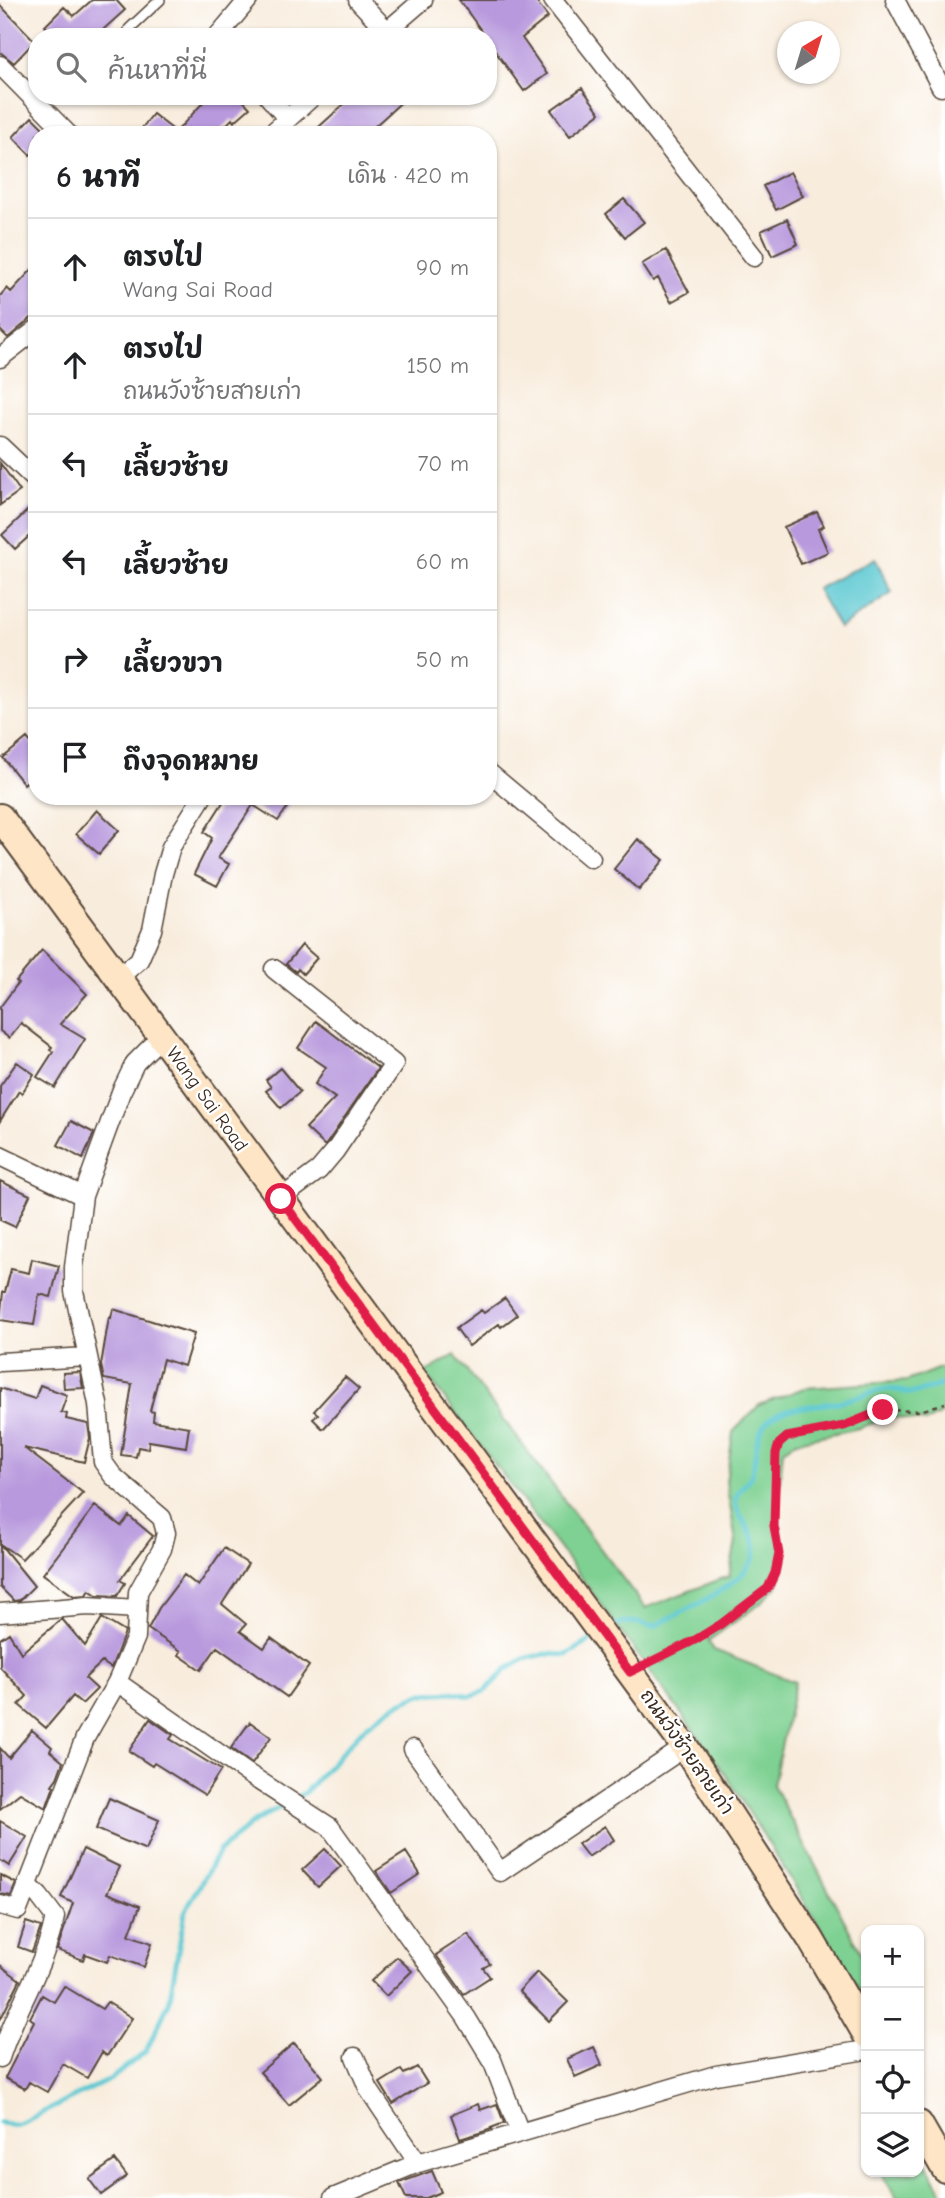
<!DOCTYPE html>
<html lang="th">
<meta charset="utf-8">
<style>
body{margin:0;font-family:"Comic Neue","Playpen Sans Thai",sans-serif;background:#f2f2f2;color:#202124}
.controls{position:absolute;right:21px;bottom:21px;display:grid;overflow:hidden;border-radius:14px;box-shadow:0 2px 5px #0004}
.controls button{width:63px;height:63px;display:grid;place-items:center;padding:0;border:0;border-bottom:2px solid #e0e0e0;background:#fff;color:#202124;font:35px sans-serif}
.compass{position:absolute;left:777px;top:21px;width:63px;height:63px;border-radius:50%;background:#fff;box-shadow:0 2px 5px #0004;rotate:38deg}
.stop{position:absolute;width:21px;height:21px;margin:-16px;border:5px solid #e11d48;border-radius:50%;background:#fff}
.stop.end{background:#e11d48;border-color:#fff;box-shadow:0 2px 7px #0008}
.list{margin:0;padding:0;list-style:none}
h2{display:flex;justify-content:space-between;align-items:center;height:91px;margin:0;padding:0 28px;font-size:30px}
h2 small{font-size:23px;font-weight:400;color:#757577}
.list li{display:grid;grid-template-columns:46px 1fr auto;gap:21px;align-items:center;box-sizing:border-box;height:98px;padding:0 28px;border-top:2px solid #e0e0e0}
.list b{display:block;font-size:26px;white-space:nowrap}
.list p{margin:0;font-size:23px;white-space:nowrap;color:#757577}
.list em{font-size:23px;font-style:normal;color:#757577}
.icon{flex:none;width:38px;height:38px;fill:none;stroke:currentColor;stroke-width:2;stroke-linecap:round;stroke-linejoin:round}
.map{position:relative;flex:none;width:945px;height:2198px;overflow:hidden}
.search{position:absolute;background:#fff;box-shadow:0 2px 5px #0004;left:28px;top:28px;width:469px;height:77px;display:flex;align-items:center;gap:18px;box-sizing:border-box;padding:0 24px;border-radius:28px;color:#757577;font-size:26px}
.panel{position:absolute;background:#fff;box-shadow:0 2px 5px #0004;left:28px;top:126px;width:469px;height:679px;border-radius:28px}
.map>svg:first-child{display:block}
</style>
<div class="map">
<svg width="945" height="2198" viewBox="0 0 945 2198">
<rect width="100%" height="100%" fill="#fff"/>
<filter id="ink" filterUnits="userSpaceOnUse"><feTurbulence type="fractalNoise" baseFrequency=".0143" numOctaves="2"/><feDisplacementMap in="SourceGraphic" scale="14" xChannelSelector="R" yChannelSelector="G"/><feConvolveMatrix kernelMatrix="1 2 1 2 8 2 1 2 1" color-interpolation-filters="sRGB"/></filter>
<filter id="wash" filterUnits="userSpaceOnUse"><feTurbulence type="fractalNoise" baseFrequency=".00686" numOctaves="4" result="noise"/><feDisplacementMap in="SourceGraphic" scale="28" xChannelSelector="R" yChannelSelector="G"/><feGaussianBlur stdDeviation="1.57" result="paint"/><feColorMatrix in="noise" values="0 0 0 0 0 0 0 0 0 0 0 0 0 0 0 0 0 1.4 0 .05"/><feComposite in="paint" operator="in"/></filter>
<g filter="url(#wash)">
<rect width="100%" height="100%" fill="#f8ecdc"/>
<!-- green -->
<path fill="#7fd193" stroke="#5d7e58" stroke-width="2" d="M455 1355 645 1608 729 1576 736 1542 726 1482 733 1432 759 1405 804 1388 907 1381 945 1366V1412L926 1422 890 1417 859 1428 797 1441 783 1450 777 1513 786 1561 777 1587 761 1603 708 1641 714 1650 795 1682 773 1785 866 1962V2001L726 1775 578 1573 425 1373Z
M919 2151 945 2197V2198H897L880 2172H919Z"/>
<!-- water -->
<path fill="#5bc8d1" stroke="#4b7978" stroke-width="2" d="M875 558 892 593 839 628 817 589Z"/>
<g fill="none" stroke-linecap="round" stroke-linejoin="round">
<!-- stream -->
<path stroke="#5bc8d1" stroke-width="5" d="M607 1629C623 1619 635 1621 653 1627 681 1611 740 1588 753 1559 762 1538 740 1523 736 1505 733 1489 748 1486 752 1473 758 1451 752 1427 779 1413 795 1405 824 1406 842 1401 857 1398 872 1391 888 1389 895 1389 902 1392 909 1393 921 1393 934 1387 945 1383
M294 1799 305 1792 366 1726 394 1706 421 1694 453 1692 470 1696 485 1691 507 1669 524 1659 545 1654 567 1655 596 1637
M0 2123 17 2125 111 2079 146 2051 169 2003 185 1912 219 1851 254 1822 285 1804"/>
</g>
<g id="blocks">
<!-- building -->
<path fill="#b899dd" d="M92 0H116L125 10 95 37H56L45 26 64 7 74 16Z
M459 0H535L548 17 522 38 547 74 524 91 488 41V37H486Z
M0 5 35 41 14 63 0 52Z
M582 88 600 113 570 136 551 110Z
M209 96H239L250 108 234 122 232 119 216 135H151L142 128 153 114 176 132Z
M353 96H408L365 135H310Z
M32 117 50 135H37V149L30 155 13 137Z
M790 172 803 196 776 210 763 186Z
M624 199 644 222 625 237 606 214Z
M787 219 798 244 772 256 761 231Z
M666 250 689 292 671 302 658 278 653 281 642 264Z
M37 264V313L8 338 0 330V296L7 288 11 292Z
M0 463 20 491 0 505Z
M31 507 37 515V529L15 549 2 535Z
M817 512 824 526 818 529 828 552 801 564 784 527Z
M27 738 37 750V773L24 784 3 758Z
M227 796H295L278 821 253 805 218 858 229 864 217 886 194 874 212 838 204 832Z
M97 810 119 830 99 854 76 834Z
M638 839 664 860 639 890 614 869Z
M302 945 317 958 303 974 298 969 296 972 286 964Z
M42 950 87 994 60 1024 85 1039 55 1088 37 1077 53 1052 50 1050 52 1047 21 1023 9 1038 0 1031V1007L18 983 16 981Z
M316 1021 378 1068 325 1146 306 1128 335 1098 315 1084 326 1067 298 1048Z
M17 1062 34 1074 22 1093 19 1091 0 1121V1086Z
M280 1068 300 1092 281 1108 266 1091 271 1087 266 1080Z
M71 1121 94 1133 83 1159 58 1145Z
M0 1181 30 1195 15 1227 0 1220Z
M32 1259 59 1266 51 1297 39 1294 34 1325 0 1320 3 1292H5L11 1269 29 1273Z
M505 1298 517 1315 501 1327 499 1324 469 1346 456 1328 481 1310 484 1313Z
M113 1309 194 1334 184 1366 163 1359 150 1411 154 1412 153 1421 189 1427 186 1447 149 1441 148 1449 138 1447 136 1457 121 1455 132 1384 104 1379 101 1365 109 1317 111 1318Z
M80 1372 83 1388 64 1389 63 1373Z
M345 1377 359 1389 323 1429 313 1419 318 1414 314 1411Z
M40 1385 67 1395 61 1412 67 1414 66 1419 88 1424 90 1438 84 1462 24 1448 83 1493 22 1559 0 1544V1388L35 1399Z
M95 1506 121 1526 129 1516 153 1536 120 1580 125 1583 117 1596 97 1595 89 1590 86 1595 74 1596 43 1574Z
M0 1544 34 1586 20 1600 14 1601 0 1587Z
M224 1548 248 1564 222 1604 246 1624 240 1631 264 1648 271 1638 309 1666 287 1697 217 1647 201 1670 179 1655 181 1651 148 1629 159 1608 184 1575 198 1586Z
M102 1618 125 1632 111 1668 102 1662 85 1678 97 1689 82 1704 73 1696 46 1728 19 1705 27 1696 0 1667V1639L9 1633 21 1653 62 1619 85 1646Z
M150 1719 173 1735 170 1739 221 1770 205 1795 154 1763 152 1766 129 1751Z
M250 1722 271 1737 252 1763 231 1748Z
M32 1730 52 1747 50 1751 63 1762 57 1778 52 1785 54 1786 46 1808 20 1793 0 1809V1748L9 1758Z
M109 1798 159 1820 146 1850 96 1829Z
M0 1821 27 1837 9 1866 0 1860Z
M605 1826 614 1840 588 1857 578 1844Z
M83 1849 120 1867 107 1893 140 1906 129 1935 152 1943 144 1967 110 1955 107 1962 85 1954 83 1960 57 1950 73 1903 61 1897Z
M325 1849 341 1866 318 1887 302 1870Z
M406 1852 420 1874 391 1893 376 1871Z
M0 1875 16 1883 11 1896 0 1894Z
M26 1922 41 1927 32 1952 18 1947Z
M468 1934 490 1964 483 1968 490 1977 464 1994 436 1955Z
M397 1957 412 1971 386 1996 371 1981Z
M0 1965 20 1980 0 2020Z
M537 1972 568 2002 549 2021 519 1991Z
M64 1986 102 2009 107 2002 132 2018 107 2056 102 2052 87 2078 63 2064 47 2092 29 2082 25 2089 5 2078 34 2021 30 2018 42 1995 54 2002Z
M294 2043 323 2077 289 2105 260 2072Z
M594 2047 602 2065 575 2077 567 2059Z
M417 2067 427 2083 393 2104 380 2083 401 2070 404 2074Z
M478 2104 480 2110 497 2104 504 2123 491 2128 492 2129 460 2139 451 2115Z
M115 2160 127 2176 101 2195 89 2179Z
M432 2171 441 2192 426 2198H406L399 2183Z"/>
</g>
</g>
<g filter="url(#ink)">
<use href="#blocks" fill-opacity="0" stroke="#57473a" stroke-width="2"/>
<g fill="none" stroke-linecap="round" stroke-linejoin="round">
<defs>
<path id="lane" d="M129 29 160 0"/>
<path id="street" d="M358 0 387 31
M553 0 754 257
M895 0 941 87
M217 37 248 0
M380 37 423 0
M0 65 69 135
M268 96 288 119
M270 135 313 96
M0 358 37 329
M0 446 37 481
M488 772 591 858
M274 969 394 1064 335 1151 319 1170 280 1199
M117 979 139 960 152 930 163 874 171 847 203 796
M0 1156 83 1196
M0 1362 88 1357
M0 1613 88 1606 137 1609
M117 1682 247 1773 330 1827 466 2017 492 2060 520 2133
M413 1749 500 1872 685 1747
M0 1905 18 1910 85 1738 117 1682 136 1637 138 1592 162 1549 166 1533 162 1518 113 1476 103 1462 98 1404 74 1291V1267L83 1196 121 1092 135 1063 161 1037
M355 2057 369 2090 418 2163
M0 2058C15 2010 45 1966 55 1917L39 1896 27 1884
M333 2198 418 2163 716 2075 866 2050"/>
<path id="secondary" d="M0 817 685 1747 810 1938 866 2034
M919 2124 945 2169"/>
</defs>
<!-- lane casing -->
<use href="#lane" stroke="#57473a" stroke-width="12"/>
<!-- street casing -->
<use href="#street" stroke="#57473a" stroke-width="21"/>
<!-- secondary casing -->
<use href="#secondary" stroke="#57473a" stroke-width="30"/>
<!-- path -->
<path stroke="#57473a" stroke-width="2.5" stroke-dasharray="5 5" stroke-linecap="butt" d="M649 1663 721 1624 768 1588 776 1573 779 1554 774 1526 776 1453 779 1444 787 1437 796 1434 844 1426 883 1410 920 1411 945 1403"/>
<!-- lane -->
<use href="#lane" stroke="#fff" stroke-width="9"/>
<!-- street -->
<use href="#street" stroke="#fff" stroke-width="18"/>
<!-- secondary -->
<use href="#secondary" stroke="#fde5c5" stroke-width="26"/>
</g>
</g>
<g fill="none" stroke-linecap="round" stroke-linejoin="round" filter="url(#ink)">
<!-- route -->
<path stroke="#e11d48" stroke-width="9" d="M281 1199 630 1672 695 1640 721 1624 768 1588 775 1573 779 1554 774 1526 776 1453 779 1444 787 1437 844 1426 883 1410"/>
</g>
<g text-anchor="middle" dominant-baseline="central" stroke-width="5" stroke-linejoin="round" paint-order="stroke">
<!-- street labels -->
<g font-size="19" fill="#3b2a1e" stroke="#fff">
<text transform="translate(207 1099) rotate(54)">Wang Sai Road</text>
<text transform="translate(687 1752) rotate(55)">ถนนวังซ้ายสายเก่า</text>
</g>
</g>
</svg>
<div class="controls">
<button>+</button>
<button>−</button>
<button><svg class="icon" aria-label="locate" viewBox="0 0 24 24"><circle cx="12" cy="12" r="6"/><path d="M12 2v4M12 18v4M2 12h4M18 12h4"/></svg></button>
<button><svg class="icon" aria-label="layers" viewBox="0 0 24 24"><path d="M12 4l9 5-9 5-9-5zM3 14l9 5 9-5"/></svg></button>
</div>
<svg class="compass" viewBox="-18 -18 36 36"><path d="M0-13l5 13h-10z" fill="#e53935"/><path d="M0 13l5-13h-10z" fill="#757577"/></svg>
<div class="stop" style="left:281px;top:1199px"></div>
<div class="stop end" style="left:883px;top:1410px"></div>
<div class="search"><svg class="icon" aria-label="search" viewBox="0 0 24 24"><circle cx="10" cy="10" r="6"/><path d="M15 15l6 6"/></svg>ค้นหาที่นี่</div>
<section class="panel">
<h2>6 นาที<small>เดิน · 420 m</small></h2>
<ul class="list">
<li><svg class="icon" aria-label="ahead" viewBox="0 0 24 24"><path d="M12 20V5M6 11l6-6 6 6"/></svg><div><b>ตรงไป</b><p>Wang Sai Road</p></div><em>90 m</em></li>
<li><svg class="icon" aria-label="ahead" viewBox="0 0 24 24"><path d="M12 20V5M6 11l6-6 6 6"/></svg><div><b>ตรงไป</b><p>ถนนวังซ้ายสายเก่า</p></div><em>150 m</em></li>
<li><svg class="icon" aria-label="left" viewBox="0 0 24 24"><path d="M17 20v-9H6M10 6l-5 5 5 5"/></svg><div><b>เลี้ยวซ้าย</b></div><em>70 m</em></li>
<li><svg class="icon" aria-label="left" viewBox="0 0 24 24"><path d="M17 20v-9H6M10 6l-5 5 5 5"/></svg><div><b>เลี้ยวซ้าย</b></div><em>60 m</em></li>
<li><svg class="icon" aria-label="right" viewBox="0 0 24 24"><path d="M7 20v-9h11M14 6l5 5-5 5"/></svg><div><b>เลี้ยวขวา</b></div><em>50 m</em></li>
<li><svg class="icon" aria-label="arrive" viewBox="0 0 24 24"><path d="M6 21V4h12l-3 4 3 4H6"/></svg><div><b>ถึงจุดหมาย</b></div></li>
</ul>
</section>
</div>
